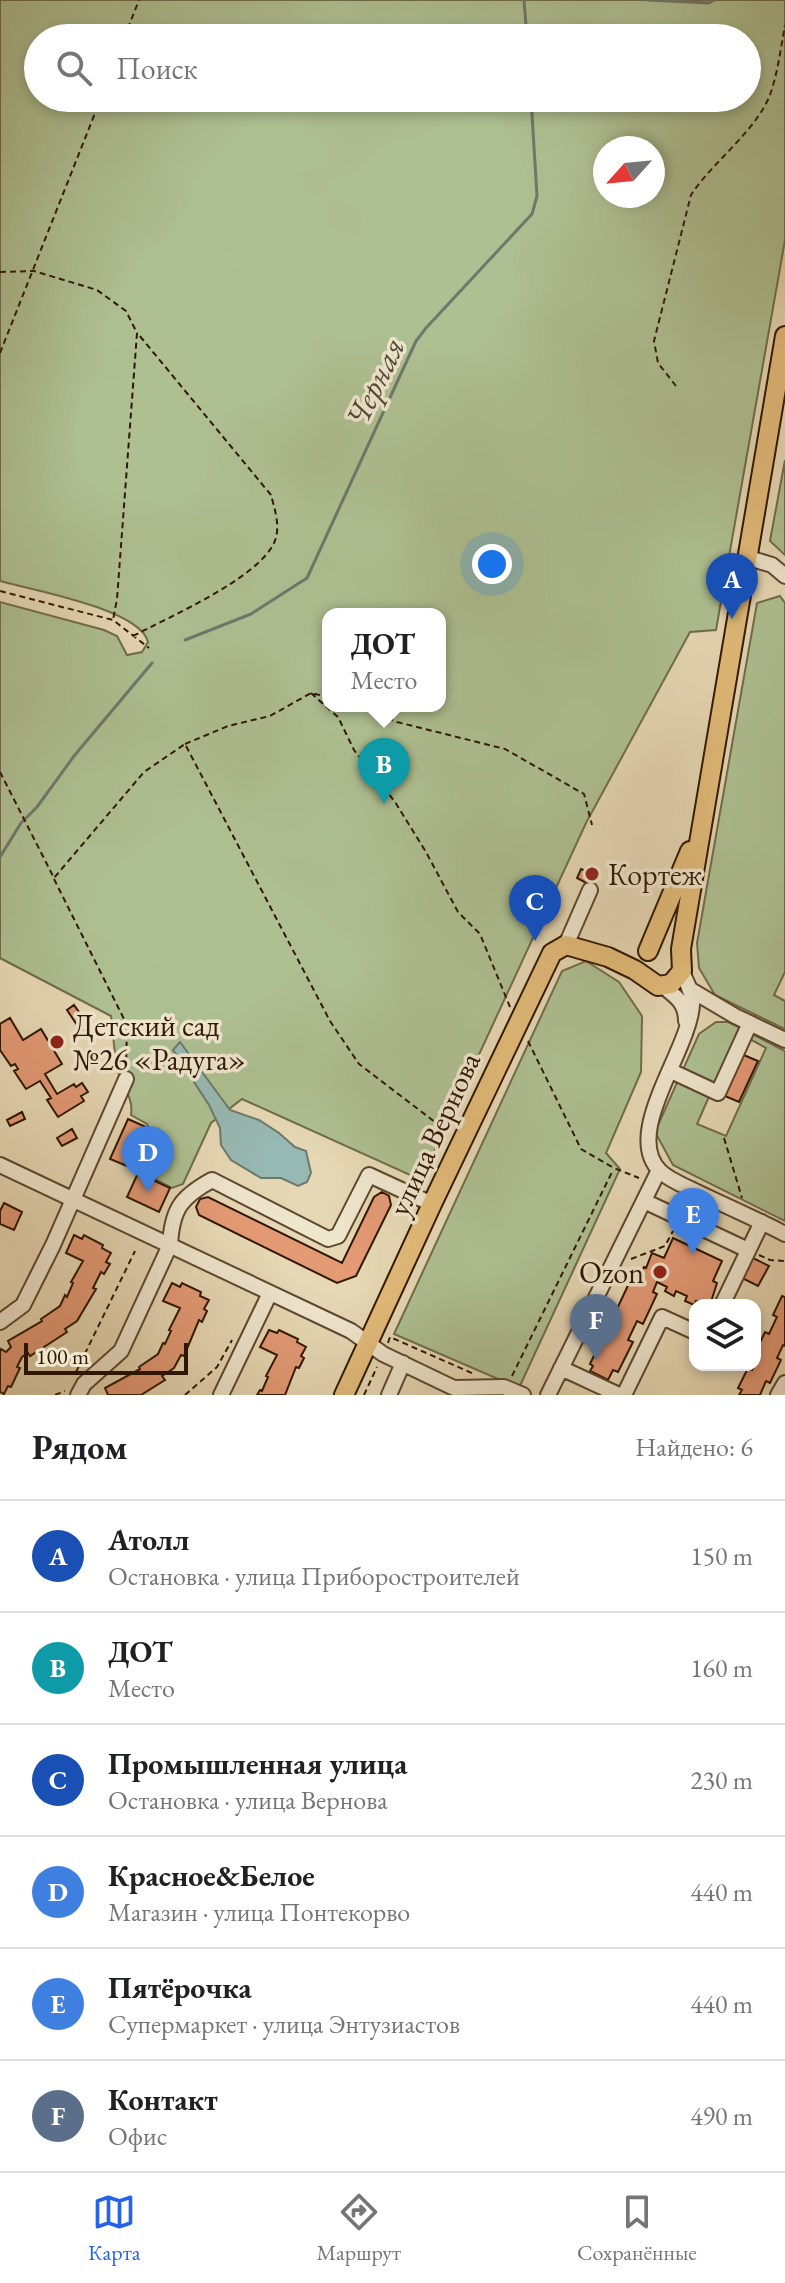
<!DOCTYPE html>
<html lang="ru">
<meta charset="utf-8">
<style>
body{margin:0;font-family:"EB Garamond",serif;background:#f2f2f2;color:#202124}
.controls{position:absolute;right:24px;bottom:24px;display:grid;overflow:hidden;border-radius:16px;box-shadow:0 4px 12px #0003}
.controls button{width:72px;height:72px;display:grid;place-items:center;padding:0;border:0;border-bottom:2px solid #e0e0e0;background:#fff;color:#202124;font:40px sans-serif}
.compass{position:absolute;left:593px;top:136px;width:72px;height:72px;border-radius:50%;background:#fff;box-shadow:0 4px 12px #0003;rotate:243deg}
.scale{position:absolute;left:24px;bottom:20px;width:164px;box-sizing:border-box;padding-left:8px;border:4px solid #311702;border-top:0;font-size:22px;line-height:28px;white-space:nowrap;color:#311702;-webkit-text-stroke:6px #efe6ce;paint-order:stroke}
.you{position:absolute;left:492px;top:564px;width:28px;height:28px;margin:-20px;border:6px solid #fff;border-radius:50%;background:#1a73e8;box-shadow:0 0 0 12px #1a73e833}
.badge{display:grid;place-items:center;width:52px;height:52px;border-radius:50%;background:#2563eb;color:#fff;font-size:26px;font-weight:700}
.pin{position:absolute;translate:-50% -66px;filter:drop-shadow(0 2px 4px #0008)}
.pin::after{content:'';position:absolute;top:42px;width:28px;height:24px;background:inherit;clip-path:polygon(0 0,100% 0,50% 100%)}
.popup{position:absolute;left:322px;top:608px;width:124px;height:104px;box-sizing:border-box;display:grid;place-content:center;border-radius:16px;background:#fff;filter:drop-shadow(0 2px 6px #0005);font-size:26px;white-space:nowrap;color:#757577}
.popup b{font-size:30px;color:#202124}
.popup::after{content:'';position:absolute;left:50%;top:100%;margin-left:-16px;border:16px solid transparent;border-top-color:#fff}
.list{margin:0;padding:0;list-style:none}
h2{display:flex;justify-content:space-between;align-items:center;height:104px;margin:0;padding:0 32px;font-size:34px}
h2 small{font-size:26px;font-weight:400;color:#757577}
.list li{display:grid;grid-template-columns:52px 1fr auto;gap:24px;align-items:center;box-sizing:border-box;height:112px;padding:0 32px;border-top:2px solid #e0e0e0}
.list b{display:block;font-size:30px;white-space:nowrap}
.list p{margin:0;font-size:26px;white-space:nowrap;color:#757577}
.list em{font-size:26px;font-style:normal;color:#757577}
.icon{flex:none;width:44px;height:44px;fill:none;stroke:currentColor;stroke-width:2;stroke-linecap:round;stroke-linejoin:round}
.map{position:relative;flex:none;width:785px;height:1395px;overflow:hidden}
.search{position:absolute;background:#fff;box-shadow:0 4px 12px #0003;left:24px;right:24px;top:24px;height:88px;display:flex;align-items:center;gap:20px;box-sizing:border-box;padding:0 28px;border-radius:44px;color:#757577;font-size:30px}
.sheet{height:776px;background:#fff}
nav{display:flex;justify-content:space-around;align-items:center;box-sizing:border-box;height:112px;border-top:2px solid #e0e0e0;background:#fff;font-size:22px;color:#757577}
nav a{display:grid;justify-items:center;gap:4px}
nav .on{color:#2563eb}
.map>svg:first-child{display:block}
</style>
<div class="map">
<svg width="785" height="1395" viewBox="0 0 785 1395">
<rect width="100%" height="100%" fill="#e6d8b4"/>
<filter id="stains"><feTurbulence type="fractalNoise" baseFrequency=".0025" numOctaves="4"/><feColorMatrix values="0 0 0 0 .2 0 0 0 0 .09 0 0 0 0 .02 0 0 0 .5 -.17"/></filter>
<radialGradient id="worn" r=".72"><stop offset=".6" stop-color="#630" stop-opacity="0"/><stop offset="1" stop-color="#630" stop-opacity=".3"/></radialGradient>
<!-- green -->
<path fill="#aec092" stroke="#706c4a" stroke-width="2" fill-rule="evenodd" d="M0 0H785V240L716 630 690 632 586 823 421 1180 242 1099 211 1123 183 1184 172 1188 139 1171 135 1165 150 1130 147 1124 131 1115C134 1096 120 1085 117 1067 114 1050 113 1033 111 1016L0 958V602L104 630 117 636 127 655 142 652 148 642C140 609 32 590 0 581ZM38 38H747V98H38ZM605 148H653V196H605ZM328 614H440V706H328Z
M785 460V555L770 541Z
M780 596 785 603V972L774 995 785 1001V1029L715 995 699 968 697 943 757 603Z
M586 961 619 982 642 1016 641 1072 606 1153 620 1169 519 1388 394 1334 562 971Z
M716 1022H728L745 1030 718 1091 681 1074 699 1034Z
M748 1032 785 1051V1221L673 1165 655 1132 679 1078 711 1092 697 1124 726 1136 766 1048 746 1037Z"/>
<!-- water -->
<path fill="#97b9b3" stroke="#6e786c" stroke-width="2" d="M180 1042 230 1110 259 1120 279 1133 295 1147 306 1151 311 1173 307 1182 298 1186 281 1178H261L231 1160 221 1145 220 1128 209 1105 173 1050Z"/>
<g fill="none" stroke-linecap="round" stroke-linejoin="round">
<!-- stream -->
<path stroke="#6e786c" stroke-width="3" d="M524 0 527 38
M647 0 709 3 714 0
M185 640 251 614 307 578 416 341 426 328 532 214 537 196 531 98
M0 857 21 823 37 807 74 756 152 663"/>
</g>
<!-- building -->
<path fill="#e39a75" stroke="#311702" stroke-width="2" d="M581 869 595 875 590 885 577 878Z
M74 1005 89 1026 81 1031 67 1010Z
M10 1018 23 1040 41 1029 62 1064 45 1074 57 1094 74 1084 76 1087 82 1083 88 1092 81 1096 84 1101 58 1117 47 1100 51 1098 40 1081 26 1089 14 1071 18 1069 15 1064 11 1066 0 1050V1024Z
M739 1053 758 1061 739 1102 720 1094Z
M22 1112 25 1119 10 1126 7 1120Z
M128 1119 146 1127 127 1166 110 1159Z
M72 1129 77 1138 62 1146 57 1138Z
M138 1173 170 1188 159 1212 127 1197Z
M382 1192 389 1196 391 1205 356 1276 337 1283 199 1215 196 1207 200 1199 208 1197 342 1263 374 1197Z
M4 1203 22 1212 14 1230 0 1224V1211Z
M74 1235 82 1239 84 1235 103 1245 102 1248 111 1253 106 1262 110 1264 104 1274 101 1272 93 1288 96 1289 77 1321 65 1329 67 1332 30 1356 28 1353 22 1357 17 1367 20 1368 11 1387 8 1386 4 1394 0 1392V1351L1 1349 6 1352 11 1347 8 1341 42 1321 41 1319 60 1306 65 1295 67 1297 73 1283 71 1282 83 1261 66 1253Z
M673 1238 722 1261 713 1281 717 1283 710 1305 696 1301 694 1305 685 1301 687 1296 676 1291 674 1296 665 1291 667 1287 657 1282 653 1292 657 1294 643 1324 637 1321 628 1340 633 1342 618 1372 613 1370 608 1380 590 1371 593 1366 590 1364 608 1326 611 1327 616 1316 614 1315 632 1277 635 1278 638 1272 641 1273 644 1267 646 1268 652 1253 664 1258Z
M749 1256 769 1266 758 1286 742 1278Z
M172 1283 180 1287 182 1283 201 1292 200 1296 209 1300 204 1309 207 1311 202 1322 199 1320 184 1356 181 1355 174 1368 162 1376 165 1380 141 1395H108L105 1388 140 1369 139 1367 158 1354 163 1343 165 1344 171 1331 169 1330 180 1308 163 1301Z
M782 1296 785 1297V1346L783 1345 777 1358 781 1360 770 1383 766 1381 760 1395H739L742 1390 738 1388 748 1368 752 1370 755 1365 760 1353 756 1351 765 1332 769 1334 777 1317 773 1315Z
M269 1330 277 1333 279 1330 298 1339 297 1342 306 1347 301 1356 304 1358 299 1368 296 1367 285 1395H257L260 1390 262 1391 268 1377 266 1376 277 1355 260 1347Z"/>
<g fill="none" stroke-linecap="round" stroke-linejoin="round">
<defs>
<path id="minor" d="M749 558 772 565 785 576
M566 945 590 890
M682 971C686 983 694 993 692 1005 689 1052 622 1133 660 1171 669 1180 685 1186 697 1192 726 1206 756 1219 785 1234
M664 987C677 997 686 1004 686 1021
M691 990 735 1016 785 1040
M671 1071 718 1093 750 1023
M0 1165 351 1331 383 1354 454 1388 504 1387 523 1395
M644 1201 748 1250
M722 1305 762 1222
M0 1322 23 1305 53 1245 126 1079
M561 1368 619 1395
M78 1395 84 1384 121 1351 170 1245C172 1209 181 1197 212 1180L328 1239 338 1236 369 1175 432 1204
M221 1395 270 1293
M389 1395 403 1363
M548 1395 659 1170
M624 1395 662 1317 695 1332
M778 1395 785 1383"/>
<path id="major" d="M648 951 690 851
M344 1395 432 1204 552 953 566 945 608 957 635 970 658 986 671 984 682 971 681 949 785 336"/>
</defs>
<!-- minor casing -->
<use href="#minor" stroke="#5e472e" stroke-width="18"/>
<!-- major casing -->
<use href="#major" stroke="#311702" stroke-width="22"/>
<!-- path -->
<path stroke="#311702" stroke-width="2" stroke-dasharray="6 4" stroke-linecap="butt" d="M124 38 139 0
M0 272 34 271 97 290 126 311 137 333 117 599 113 620
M0 353 101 98
M676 386 658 363 654 341 691 195C713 161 758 130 771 92 778 71 781 47 785 25
M0 591 113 620 149 648
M133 636C169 617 257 579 274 543 281 528 275 510 271 495L139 335
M311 693 338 717 354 750 395 802 426 852 458 912 480 934 510 1007
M360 706 397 722 505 749 584 794 592 825
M185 744 228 726 270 716 311 693 328 697
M0 772 54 878 144 772 185 744 330 1021 359 1064 448 1132
M54 879 127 1025 126 1068
M528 1041 581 1149 614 1168 639 1178
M724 1138 742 1198
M759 1255 770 1260 785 1261
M631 1259 665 1246 673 1231
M388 1343 390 1337 474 1374
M76 1372 135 1251
M512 1376 613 1170
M55 1395 65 1391
M185 1395 217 1367 232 1340
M364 1395 377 1367"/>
<!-- minor -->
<use href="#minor" stroke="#efe6ce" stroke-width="14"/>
<!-- major -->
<use href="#major" stroke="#e3bc7a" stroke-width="18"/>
</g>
<!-- markers -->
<g fill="#8f2418" stroke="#efe6ce" stroke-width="3">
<circle cx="592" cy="874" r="8"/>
<circle cx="57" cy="1042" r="8"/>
<circle cx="660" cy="1272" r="8"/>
</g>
<g text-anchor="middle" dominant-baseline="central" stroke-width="7" stroke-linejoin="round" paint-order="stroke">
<!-- poi labels -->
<g font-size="30" fill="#311702" stroke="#efe6ce" text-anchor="start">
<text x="608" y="874">Кортеж</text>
<text x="73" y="1025">Детский сад<tspan x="73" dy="34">№26 «Радуга»</tspan></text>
<text x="644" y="1272" text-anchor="end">Ozon</text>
</g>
<!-- street labels -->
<g font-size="30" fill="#311702" stroke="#efe6ce">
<text transform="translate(434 1134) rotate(-65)">улица Вернова</text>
</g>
<!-- water labels -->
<g font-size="32" font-style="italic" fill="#504837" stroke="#efe6ce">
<text transform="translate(375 382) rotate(-64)">Черная</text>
</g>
</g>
<rect width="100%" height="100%" filter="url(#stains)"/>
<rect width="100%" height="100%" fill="url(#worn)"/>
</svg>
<div class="controls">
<button><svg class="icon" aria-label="layers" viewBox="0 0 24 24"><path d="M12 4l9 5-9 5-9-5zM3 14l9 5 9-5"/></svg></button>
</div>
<svg class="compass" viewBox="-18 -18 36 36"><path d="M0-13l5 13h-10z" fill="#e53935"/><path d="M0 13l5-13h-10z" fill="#757577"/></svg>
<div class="scale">100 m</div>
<div class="you"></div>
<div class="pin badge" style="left:732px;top:619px;background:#1a4fb4">A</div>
<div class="pin badge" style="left:384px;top:804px;background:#0f9aa8">B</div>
<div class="popup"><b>ДОТ</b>Место</div>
<div class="pin badge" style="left:535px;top:941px;background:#1a4fb4">C</div>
<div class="pin badge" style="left:148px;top:1192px;background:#3f7fe0">D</div>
<div class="pin badge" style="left:693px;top:1254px;background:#3f7fe0">E</div>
<div class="pin badge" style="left:596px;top:1360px;background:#5c6f8a">F</div>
<div class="search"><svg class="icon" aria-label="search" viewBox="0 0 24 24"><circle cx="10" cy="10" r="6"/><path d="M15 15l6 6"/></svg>Поиск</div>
</div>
<section class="sheet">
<h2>Рядом<small>Найдено: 6</small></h2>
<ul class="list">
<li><span class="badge" style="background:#1a4fb4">A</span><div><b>Атолл</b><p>Остановка · улица Приборостроителей</p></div><em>150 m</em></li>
<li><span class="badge" style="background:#0f9aa8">B</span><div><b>ДОТ</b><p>Место</p></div><em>160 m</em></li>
<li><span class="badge" style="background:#1a4fb4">C</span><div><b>Промышленная улица</b><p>Остановка · улица Вернова</p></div><em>230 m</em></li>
<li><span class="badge" style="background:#3f7fe0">D</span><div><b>Красное&amp;Белое</b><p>Магазин · улица Понтекорво</p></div><em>440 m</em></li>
<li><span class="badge" style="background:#3f7fe0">E</span><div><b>Пятёрочка</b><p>Супермаркет · улица Энтузиастов</p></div><em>440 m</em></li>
<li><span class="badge" style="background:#5c6f8a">F</span><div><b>Контакт</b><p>Офис</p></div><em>490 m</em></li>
</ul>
</section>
<nav>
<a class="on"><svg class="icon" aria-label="map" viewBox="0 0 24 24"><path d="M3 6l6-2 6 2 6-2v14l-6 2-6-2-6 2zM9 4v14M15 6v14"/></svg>Карта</a>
<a><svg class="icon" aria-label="directions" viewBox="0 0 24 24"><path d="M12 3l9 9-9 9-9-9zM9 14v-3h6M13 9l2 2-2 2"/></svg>Маршрут</a>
<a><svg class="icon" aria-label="saved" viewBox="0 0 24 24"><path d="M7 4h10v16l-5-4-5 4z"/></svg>Сохранённые</a>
</nav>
